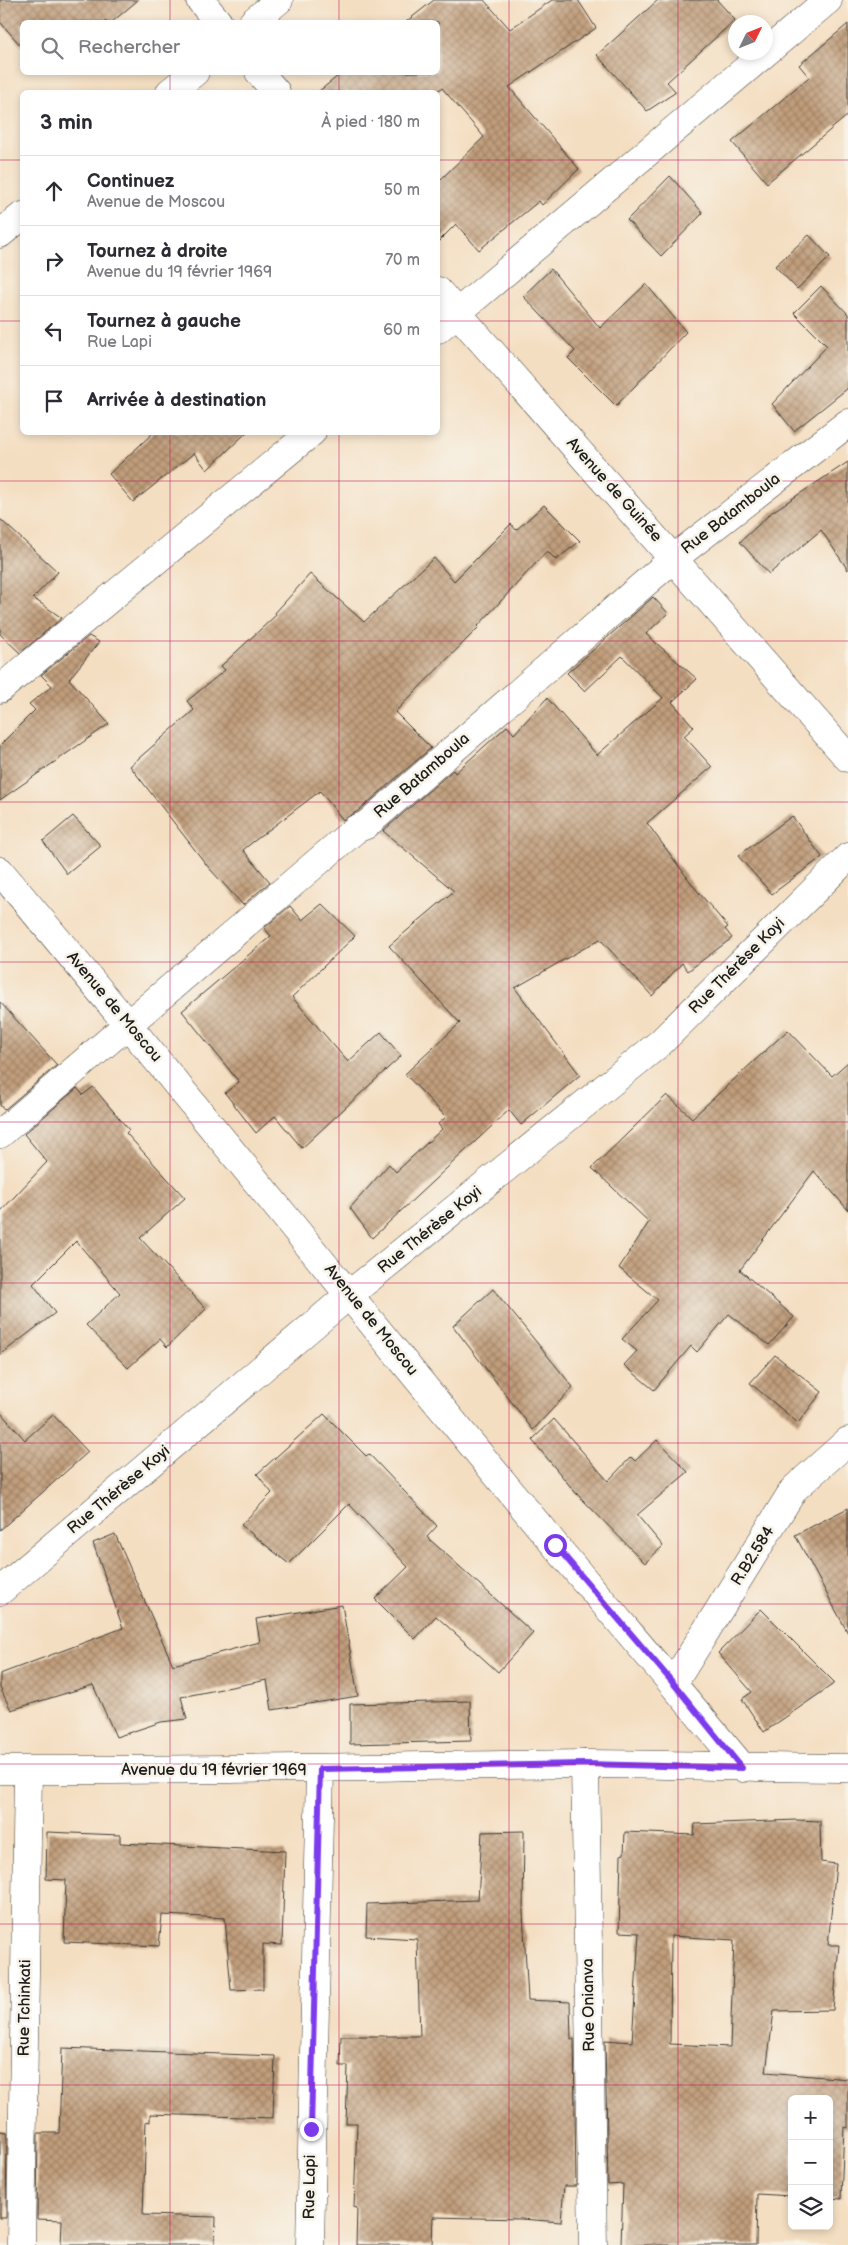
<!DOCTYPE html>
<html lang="fr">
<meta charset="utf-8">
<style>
body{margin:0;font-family:"Balsamiq Sans",sans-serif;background:#f7f7f7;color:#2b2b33}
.controls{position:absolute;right:15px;bottom:15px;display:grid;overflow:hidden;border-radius:8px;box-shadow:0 2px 8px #0003}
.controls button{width:45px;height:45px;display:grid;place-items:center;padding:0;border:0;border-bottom:1px solid #e1e1e2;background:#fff;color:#2b2b33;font:25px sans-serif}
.compass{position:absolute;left:728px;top:15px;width:45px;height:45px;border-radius:50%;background:#fff;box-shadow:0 2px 8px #0003;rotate:47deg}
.stop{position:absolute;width:15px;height:15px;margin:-11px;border:4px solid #7c3aed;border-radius:50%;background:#fff}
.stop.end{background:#7c3aed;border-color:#fff;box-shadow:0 1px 5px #0008}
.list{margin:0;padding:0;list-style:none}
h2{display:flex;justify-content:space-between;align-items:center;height:65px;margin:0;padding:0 20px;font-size:21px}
h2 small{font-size:16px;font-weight:400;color:#7c7c81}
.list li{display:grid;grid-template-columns:32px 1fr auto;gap:15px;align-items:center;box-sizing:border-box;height:70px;padding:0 20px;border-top:1px solid #e1e1e2}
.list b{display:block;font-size:19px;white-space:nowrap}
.list p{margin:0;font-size:16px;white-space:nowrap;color:#7c7c81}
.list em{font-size:16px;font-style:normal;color:#7c7c81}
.icon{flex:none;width:28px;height:28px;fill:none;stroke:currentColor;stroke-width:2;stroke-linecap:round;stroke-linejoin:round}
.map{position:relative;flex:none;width:848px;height:2245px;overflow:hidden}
.search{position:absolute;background:#fff;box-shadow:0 2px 8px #0003;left:20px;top:20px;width:420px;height:55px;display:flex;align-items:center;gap:12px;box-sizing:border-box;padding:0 18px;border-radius:8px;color:#7c7c81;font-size:19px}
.panel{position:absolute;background:#fff;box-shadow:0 2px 8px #0003;left:20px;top:90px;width:420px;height:345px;border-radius:8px}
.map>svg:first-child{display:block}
</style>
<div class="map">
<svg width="848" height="2245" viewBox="0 0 848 2245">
<defs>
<pattern id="building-cross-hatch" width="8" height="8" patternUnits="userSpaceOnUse" patternTransform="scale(1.25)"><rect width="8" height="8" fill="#c19e7c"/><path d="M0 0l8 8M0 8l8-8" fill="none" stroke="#9c8065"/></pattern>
</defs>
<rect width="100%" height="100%" fill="#f7f3e8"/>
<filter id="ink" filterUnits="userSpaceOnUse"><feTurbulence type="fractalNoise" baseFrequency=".02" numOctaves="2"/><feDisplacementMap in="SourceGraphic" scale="10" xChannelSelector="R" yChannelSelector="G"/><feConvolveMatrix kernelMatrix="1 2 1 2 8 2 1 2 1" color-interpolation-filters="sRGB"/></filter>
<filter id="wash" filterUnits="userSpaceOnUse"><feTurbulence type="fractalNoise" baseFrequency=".0096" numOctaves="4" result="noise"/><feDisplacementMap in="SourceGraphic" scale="20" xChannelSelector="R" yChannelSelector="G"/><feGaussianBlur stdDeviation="1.12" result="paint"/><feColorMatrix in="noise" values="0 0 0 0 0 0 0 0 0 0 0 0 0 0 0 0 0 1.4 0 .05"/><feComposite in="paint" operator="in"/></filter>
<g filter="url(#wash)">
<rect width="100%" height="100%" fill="#f4dec1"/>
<g id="blocks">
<!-- building -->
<path fill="url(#building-cross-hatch)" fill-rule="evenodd" d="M0 0H138L112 22H22V47L0 22Z
M434 0H484L510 29 552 0H578L596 28 509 87 579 169 542 205 539 201 479 250 456 224 438 242V182L484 137 442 88 436 92H318L343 72H438V22H406Z
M658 0H717L735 20 667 82 676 92 647 111 597 55Z
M848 24V115L767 183 732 142 809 77 799 65Z
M670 176 703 213 661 256 627 220Z
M809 235 830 257 797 289 775 266Z
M551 269 600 328 646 284 686 332 616 406 568 358 575 351 523 296Z
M821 286 848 314V388L794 431 772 404 827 346 794 313Z
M154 432H247L207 470 194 453 133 502 109 474Z
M848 462V570L821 530 769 574 740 542 772 512Z
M544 505 580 541 556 560 547 551 478 626 479 627 395 712 431 748 358 811 343 820 320 791 249 845 243 850 270 882 243 905 209 868 130 766 194 710 187 701 225 670 221 666 276 615 275 613 310 574 364 622 434 558 454 581 511 524 516 530Z
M0 519 58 572 33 598 62 618 20 653 0 634Z
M653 597 668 613 646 634 697 679 672 702 694 727 684 736 712 767 647 823 695 888 728 927 725 929 732 938 688 971 682 963 652 996 600 939 515 988 580 1075 521 1125 509 1110 372 1238 350 1208 389 1164 396 1172 442 1129 438 1124 446 1117 405 1074 460 1023 389 946 454 891 383 831 453 770 455 773 507 726 514 734 547 698 597 755 663 698 622 656 585 691 567 673Z
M89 636 99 642 69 679 109 724 0 800V745L35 710 29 704 52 686 41 675Z
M73 816 101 846 67 874 43 841Z
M792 816 822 857 772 894 738 856Z
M322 904 355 936 292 997 348 1062 381 1032 401 1056 302 1148 275 1116 256 1133 225 1093 239 1082 182 1011 271 936 264 928 290 906 302 920Z
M0 1002 57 1065 4 1110 0 1105Z
M788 1030 832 1076 848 1062V1210L814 1171 740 1270 794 1317 769 1345 729 1314 697 1352 691 1346 654 1390 624 1365 637 1351 622 1339 658 1300 619 1268 649 1222 592 1168 667 1095 692 1118Z
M93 1087 129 1130 126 1133 185 1198 140 1238 206 1309 167 1347 160 1339 128 1368 86 1325 120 1293 76 1241 33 1284 55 1313 0 1355V1212L47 1162 24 1134 77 1088 83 1095Z
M493 1289 573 1387 533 1430 453 1326Z
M775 1355 822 1392 798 1423 750 1383Z
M0 1412 25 1440 53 1415 88 1452 0 1530Z
M324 1414 366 1456 369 1454 437 1526 427 1537 533 1633 498 1672 436 1616 415 1639 375 1599 408 1567 349 1504 289 1564 241 1525 272 1493 257 1474Z
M554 1419 608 1481 631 1457 635 1461 657 1440 688 1472 637 1515 663 1546 645 1563 575 1492 532 1440Z
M848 1508V1633L795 1535Z
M115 1534 173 1665 260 1642 256 1619 342 1605 358 1696 272 1710 267 1680 181 1697 187 1719 161 1722 116 1737 93 1685 11 1710 0 1688V1674L123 1628 93 1543Z
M761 1609 835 1683 764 1732 742 1699 752 1692 718 1653Z
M470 1701 471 1741 350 1744V1704Z
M797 1820 820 1821 821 1862 836 1864 828 1945H839L833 2010 774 2011 766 2072 848 2079V2128L844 2127 841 2199 829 2198V2099H792V2196L757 2194 756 2245H621L623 2184 608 2185 605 2040 632 2042 639 1933 619 1932 621 1855 624 1854 625 1832 694 1835 695 1824ZM671 1936 734 1940 730 2047 670 2044Z
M524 1831 523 1912 528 2000 570 2002 571 2039H574L576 2186H564L561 2222 521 2219 433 2217 432 2245H356L357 2208 354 2207 357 2123H346L348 2066H340L341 2036H420L417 1939 366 1936 367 1904 478 1900 482 1832Z
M47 1832 120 1835V1843L285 1851 282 1945 263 1944V1989L231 1990 225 1918 162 1915 159 1946 64 1942 66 1880 46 1879Z
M62 2048 275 2056 273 2118 150 2114V2122L146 2121 143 2215 216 2217 215 2245H61L62 2220 37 2219 38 2133H59Z
M0 2131 7 2132 6 2218H0Z"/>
</g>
</g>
<g filter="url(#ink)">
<use href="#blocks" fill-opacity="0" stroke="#3c3935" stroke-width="1"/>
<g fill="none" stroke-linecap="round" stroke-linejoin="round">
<defs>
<path id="minor" d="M200 0 218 22
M253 22 279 0
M259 72 276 92
M170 92 195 72
M0 234 22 216
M438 291 848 758
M438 329 828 0
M0 689 312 432
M0 871C187 1093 368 1321 554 1544 617 1619 681 1693 743 1768
M0 1134 356 829 366 825 674 558 848 423
M0 1591 350 1294 660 1043 848 857
M673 1684 794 1489 848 1441
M585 1764 593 2245
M0 1770C195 1771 389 1766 584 1764 672 1764 760 1768 848 1768
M21 2245 28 1770
M310 2245 320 1769"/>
</defs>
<!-- minor casing -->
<use href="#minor" stroke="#3c3935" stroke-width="29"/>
<!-- minor -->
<use href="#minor" stroke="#fff" stroke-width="28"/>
</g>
</g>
<g fill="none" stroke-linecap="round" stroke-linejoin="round" filter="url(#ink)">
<!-- route -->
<path stroke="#7c3aed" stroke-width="6" d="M311 2129 320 1769 585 1764 742 1768 674 1684 555 1545"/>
</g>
<!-- grid -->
<path fill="none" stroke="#c2185b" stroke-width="1" stroke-opacity="0.55" d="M170 0V22M339 0V22M509 0V2245M678 0V2245M170 72V92M339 72V92M0 160H22M438 160H848M0 321H22M438 321H848M170 432V2245M339 432V2245M0 481H848M0 641H848M0 802H848M0 962H848M0 1122H848M0 1283H848M0 1443H848M0 1604H848M0 1764H848M0 1924H848M0 2085H848"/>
<g text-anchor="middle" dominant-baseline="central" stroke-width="5" stroke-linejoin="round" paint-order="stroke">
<!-- street labels -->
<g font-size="16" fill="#1c1c1c" stroke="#f7f3e8">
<text transform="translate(614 490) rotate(48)">Avenue de Guinée</text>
<text transform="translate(731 514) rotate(-38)">Rue Batamboula</text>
<text transform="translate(422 776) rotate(-41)">Rue Batamboula</text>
<text transform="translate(737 966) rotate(-45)">Rue Thérèse Koyi</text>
<text transform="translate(114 1007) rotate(50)">Avenue de Moscou</text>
<text transform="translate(430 1230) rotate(-39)">Rue Thérèse Koyi</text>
<text transform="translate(371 1320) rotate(51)">Avenue de Moscou</text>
<text transform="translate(119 1490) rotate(-40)">Rue Thérèse Koyi</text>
<text transform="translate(753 1556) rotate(-58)">R.B2.584</text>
<text x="214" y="1770">Avenue du 19 février 1969</text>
<text transform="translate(589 2005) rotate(-91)">Rue Onianva</text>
<text transform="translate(25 2008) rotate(-89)">Rue Tchinkati</text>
<text transform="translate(310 2187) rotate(-89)">Rue Lapi</text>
</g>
</g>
</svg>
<div class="controls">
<button>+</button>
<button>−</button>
<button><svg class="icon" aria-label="layers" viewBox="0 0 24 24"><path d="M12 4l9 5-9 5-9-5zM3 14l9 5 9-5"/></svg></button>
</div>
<svg class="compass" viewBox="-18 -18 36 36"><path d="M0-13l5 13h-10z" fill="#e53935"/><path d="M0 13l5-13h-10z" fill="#7c7c81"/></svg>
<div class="stop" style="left:555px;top:1545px"></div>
<div class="stop end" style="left:311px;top:2129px"></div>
<div class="search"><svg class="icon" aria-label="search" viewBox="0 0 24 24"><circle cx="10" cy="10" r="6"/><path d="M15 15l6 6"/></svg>Rechercher</div>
<section class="panel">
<h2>3 min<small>À pied · 180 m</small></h2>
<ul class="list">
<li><svg class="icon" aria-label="ahead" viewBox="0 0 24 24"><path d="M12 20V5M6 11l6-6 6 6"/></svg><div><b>Continuez</b><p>Avenue de Moscou</p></div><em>50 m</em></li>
<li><svg class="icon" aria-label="right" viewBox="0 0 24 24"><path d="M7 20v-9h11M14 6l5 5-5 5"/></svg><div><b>Tournez à droite</b><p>Avenue du 19 février 1969</p></div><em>70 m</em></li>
<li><svg class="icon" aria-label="left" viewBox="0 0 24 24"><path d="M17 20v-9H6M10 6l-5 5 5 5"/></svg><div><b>Tournez à gauche</b><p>Rue Lapi</p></div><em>60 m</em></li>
<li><svg class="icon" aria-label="arrive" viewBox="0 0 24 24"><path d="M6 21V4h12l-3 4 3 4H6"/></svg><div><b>Arrivée à destination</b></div></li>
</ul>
</section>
</div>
